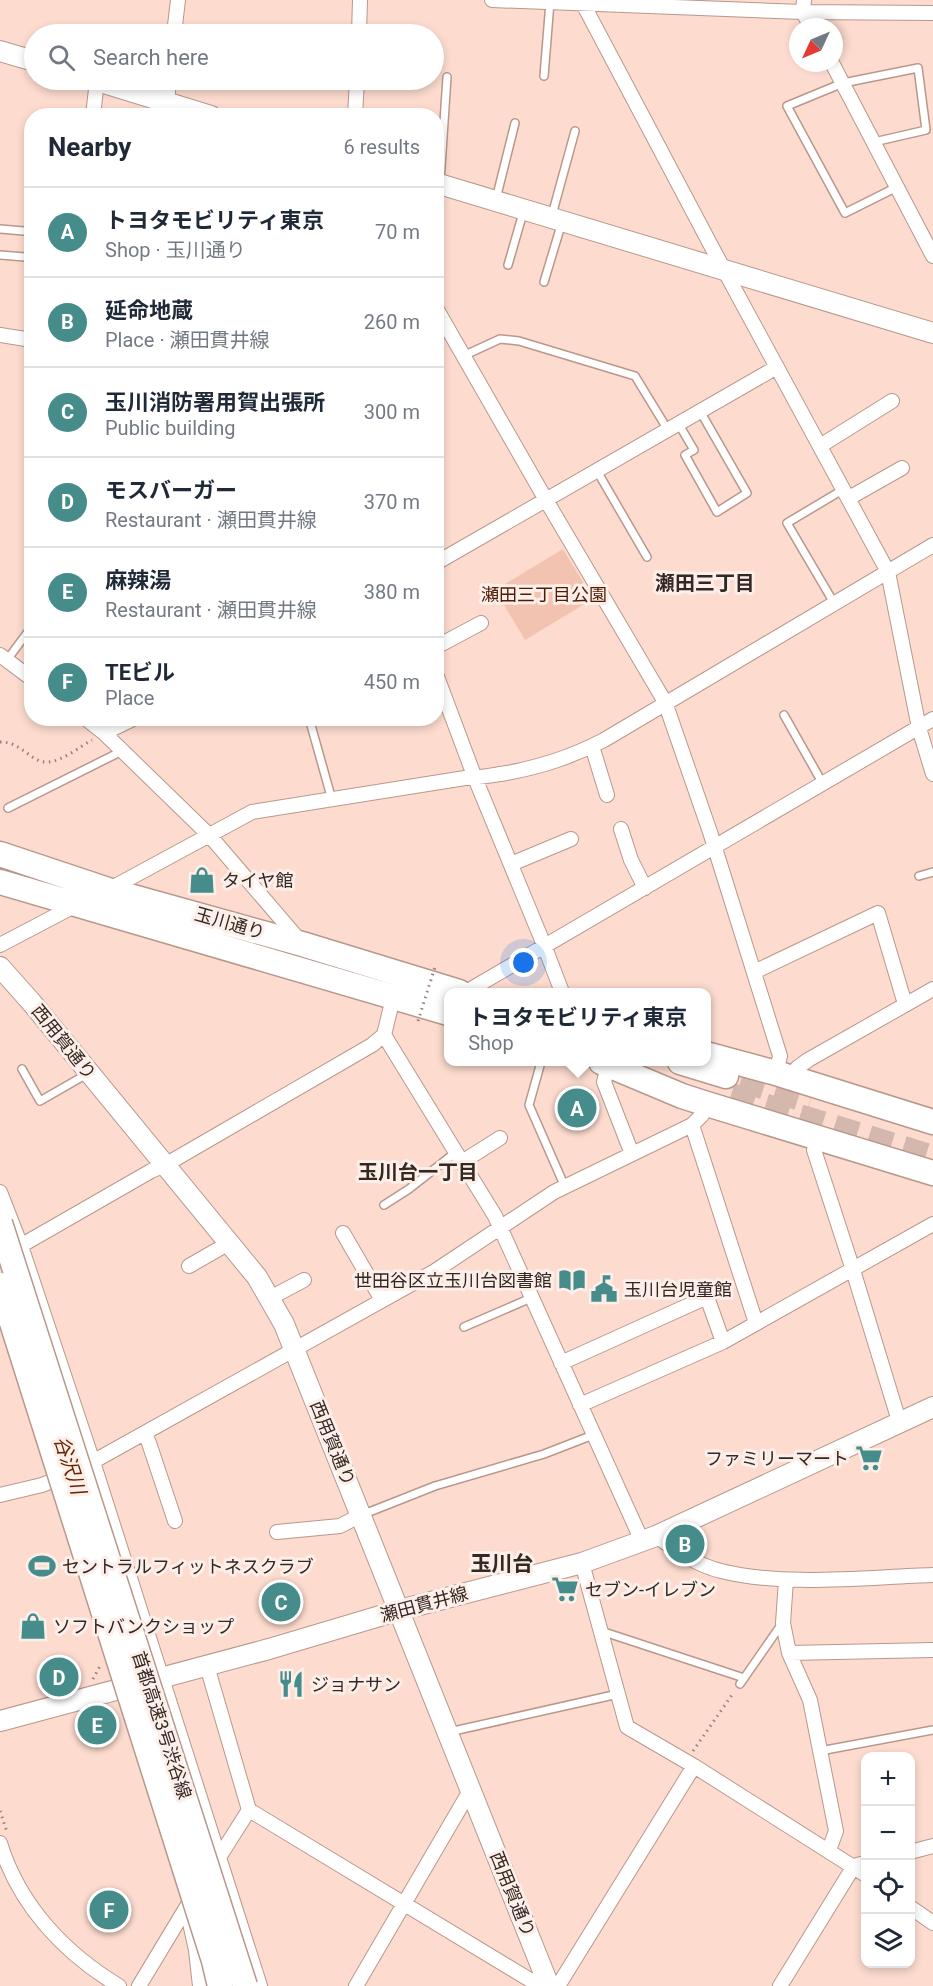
<!DOCTYPE html>
<meta charset="utf-8">
<style>
body{margin:0;font-family:Roboto,"Noto Sans JP",sans-serif;background:#f6f6f7;color:#1f2937}
.controls{position:absolute;right:18px;bottom:18px;display:grid;overflow:hidden;border-radius:12px;box-shadow:0 3px 9px #0003}
.controls button{width:54px;height:54px;display:grid;place-items:center;padding:0;border:0;border-bottom:2px solid #e0e1e3;background:#fff;color:#1f2937;font:30px sans-serif}
.compass{position:absolute;left:789px;top:18px;width:54px;height:54px;border-radius:50%;background:#fff;box-shadow:0 3px 9px #0003;rotate:226deg}
.you{position:absolute;left:524px;top:963px;width:21px;height:21px;margin:-15px;border:4px solid #fff;border-radius:50%;background:#1a73e8;box-shadow:0 0 0 9px #1a73e833}
.badge{display:grid;place-items:center;width:39px;height:39px;border-radius:50%;background:#458c8a;color:#fff;font-size:20px;font-weight:700}
.pin{position:absolute;translate:-50% -50%;border:3px solid #fff;box-shadow:0 2px 6px #0006}
.popup{position:absolute;left:444px;top:988px;width:267px;height:78px;box-sizing:border-box;display:grid;place-content:center;border-radius:12px;background:#fff;filter:drop-shadow(0 2px 4px #0005);font-size:20px;white-space:nowrap;color:#747a83}
.popup b{font-size:22px;color:#1f2937}
.popup::after{content:'';position:absolute;left:50%;top:100%;margin-left:-12px;border:12px solid transparent;border-top-color:#fff}
.list{margin:0;padding:0;list-style:none}
h2{display:flex;justify-content:space-between;align-items:center;height:78px;margin:0;padding:0 24px;font-size:26px}
h2 small{font-size:20px;font-weight:400;color:#747a83}
.list li{display:grid;grid-template-columns:39px 1fr auto;gap:18px;align-items:center;box-sizing:border-box;height:90px;padding:0 24px;border-top:2px solid #e0e1e3}
.list b{display:block;font-size:22px;white-space:nowrap}
.list p{margin:0;font-size:20px;white-space:nowrap;color:#747a83}
.list em{font-size:20px;font-style:normal;color:#747a83}
.icon{flex:none;width:33px;height:33px;fill:none;stroke:currentColor;stroke-width:2;stroke-linecap:round;stroke-linejoin:round}
.map{position:relative;flex:none;width:933px;height:1986px;overflow:hidden}
.search{position:absolute;background:#fff;box-shadow:0 3px 9px #0003;left:24px;top:24px;width:420px;height:66px;display:flex;align-items:center;gap:15px;box-sizing:border-box;padding:0 21px;border-radius:33px;color:#747a83;font-size:22px}
.panel{position:absolute;background:#fff;box-shadow:0 3px 9px #0003;left:24px;top:108px;width:420px;height:618px;border-radius:24px}
.map>svg:first-child{display:block}
</style>
<div class="map">
<svg width="933" height="1986" viewBox="0 0 933 1986">
<rect width="100%" height="100%" fill="#fddccf"/>
<!-- green -->
<path fill="#f2c3b0" d="M563 549 593 599 525 640 495 590Z"/>
<g fill="none" stroke-linecap="round" stroke-linejoin="round">
<!-- highway-tunnel -->
<path stroke="#d5b8ad" stroke-width="24" stroke-dasharray="24 12" stroke-linecap="butt" d="M741 1080 810 1102
M731 1095 933 1157"/>
<defs>
<path id="lane" d="M544 76 550 2
M874 142 926 130 918 68 843 83 787 106 845 213 897 187
M440 182 447 77
M496 199 515 123
M552 215 575 131
M0 229 24 231
M0 255 25 257
M508 265 523 213
M544 282 562 222
M463 356 500 339 519 341 635 376 668 430
M678 423 694 450 685 455 717 512 747 493 700 411
M597 471 647 557
M834 603 787 523 844 489
M7 660 27 633
M784 715 823 784
M309 718 332 800
M8 808 122 751
M919 876 933 872
M541 1062 529 1105 565 1187
M22 1069 40 1101 87 1074
M384 1205 409 1189 456 1152
M464 1327 531 1298
M364 1514 435 1486 544 1454 593 1435
M601 1631 744 1678
M740 1684 781 1625
M449 1732 618 1694
M820 1751 933 1730"/>
<path id="street" d="M492 0 803 12 933 13
M581 0 716 255 888 572 919 728 933 774
M804 0 803 12 811 27
M174 34 178 0
M359 34 360 0
M832 63 933 256
M93 116 97 80
M166 116 169 80
M355 116 357 80
M436 308 546 500 665 702 710 832 780 1056 776 1073
M0 335 32 340
M820 446 892 401
M849 498 902 468
M436 563 777 367
M436 647 481 623
M0 655 32 679
M436 674 475 778 544 945 562 992
M85 718 104 733 210 836 300 941
M104 733 135 718
M592 746 607 795
M621 829 631 860 645 888
M511 864 571 839
M108 890 252 812 465 778C479 778 493 775 507 773 543 766 571 757 604 740L933 545
M0 945 78 904
M754 972 878 913 905 1004
M466 992 933 719
M384 1035 495 1216 642 1541
M608 1065 604 1082 632 1154
M795 1079 797 1068 808 1060 933 989
M692 1125 756 1323
M817 1137 814 1150 853 1270 899 1421
M462 1162 500 1138
M0 1192 21 1246 93 1462 260 1986
M343 1233 382 1300
M15 1249 151 1171 165 1165 372 1045 384 1035 393 998
M189 1266 229 1243
M270 1298 304 1280
M561 1363 707 1297 723 1342
M580 1405 723 1342 933 1224
M145 1434 149 1443 175 1521
M87 1465 435 1271 554 1192 692 1125 702 1115 707 1104
M0 1495 42 1485 67 1475
M277 1532 340 1526 361 1515
M656 1536C676 1550 696 1565 721 1571 786 1587 866 1577 933 1575
M582 1563 627 1727 694 1766 866 1875
M786 1580 783 1623 789 1653 810 1700 836 1831 829 1850
M789 1653 933 1650
M207 1666 249 1810 540 1986
M0 1843C19 1905 64 1953 119 1986
M910 1852 933 1846
M216 1862 249 1810
M910 1907 933 1923
M188 1914 196 1950 200 1986
M139 1986 189 1903
M356 1986 471 1789
M558 1986 694 1766
M780 1986 854 1866 861 1864"/>
<path id="secondary" d="M0 51 34 61
M94 80 211 116
M436 183 933 333
M0 967 32 1003 257 1277 284 1324 549 1986
M0 1721 269 1649 400 1610 582 1563 656 1536 933 1407"/>
<path id="highway" d="M0 854 108 890 302 944 459 992
M0 882 448 1013
M706 1054 776 1073 933 1122
M601 1062 682 1096 707 1104 933 1173
M680 1062 726 1076"/>
</defs>
<!-- lane casing -->
<use href="#lane" stroke="#b8988c" stroke-width="10"/>
<!-- street casing -->
<use href="#street" stroke="#b8988c" stroke-width="16"/>
<!-- secondary casing -->
<use href="#secondary" stroke="#b8988c" stroke-width="22"/>
<!-- highway casing -->
<use href="#highway" stroke="#b8988c" stroke-width="27"/>
<!-- path -->
<path stroke="#978178" stroke-width="3" stroke-dasharray="1.5 4.5" stroke-linecap="butt" d="M0 742C21 741 32 764 48 762 63 761 79 747 92 740
M93 1679 100 1666
M104 1710 115 1718
M693 1751 734 1692
M0 1811 7 1832"/>
<!-- lane -->
<use href="#lane" stroke="#fff" stroke-width="7"/>
<!-- street -->
<use href="#street" stroke="#fff" stroke-width="14"/>
<!-- secondary -->
<use href="#secondary" stroke="#fff" stroke-width="20"/>
<!-- highway -->
<use href="#highway" stroke="#fff" stroke-width="24"/>
<defs>
<path id="highway-bridge" d="M0 1223 245 1986
M0 1285 214 1961 220 1986"/>
</defs>
<!-- highway-bridge casing -->
<use href="#highway-bridge" stroke="#b8988c" stroke-width="27" stroke-linecap="butt"/>
<!-- path-bridge -->
<path stroke="#978178" stroke-width="3" stroke-dasharray="1.5 4.5" stroke-linecap="butt" d="M418 1021 435 967"/>
<!-- highway-bridge -->
<use href="#highway-bridge" stroke="#fff" stroke-width="24"/>
</g>
<!-- icons -->
<defs>
<symbol id="shop-bare" viewBox="-9 -9 18 18"><path d="M-5-2.5h2.3a2.7 3.5 0 0 1 5.4 0H5L5.5 6h-11ZM-1.5-2.5h3a1.5 2.3 0 0 0-3 0Z" fill="#458c8a" stroke="#fceee8" stroke-width="2.5" paint-order="stroke"/></symbol>
<symbol id="library-bare" viewBox="-9 -9 18 18"><path d="M-6-4Q-3-5.5-.7-3.5V5Q-3 3-6 4ZM6-4Q3-5.5 .7-3.5V5Q3 3 6 4Z" fill="#458c8a" stroke="#fceee8" stroke-width="2.5" paint-order="stroke"/></symbol>
<symbol id="civic-bare" viewBox="-9 -9 18 18"><path d="M-.6-6.5H3V-4.5H.6V-3L4-1V1h2V6H-6V1h2V-1L-.6-3ZM-1.2 2.5V6h2.4V2.5Z" fill="#458c8a" stroke="#fceee8" stroke-width="2.5" paint-order="stroke"/></symbol>
<symbol id="supermarket-bare" viewBox="-9 -9 18 18"><path d="M-6-5.5h2.5l.6 2H6L4.5 2H-2.5L-4.4-4H-6ZM-1.5 3.2a1.3 1.3 0 1 0 .1 0ZM3 3.2a1.3 1.3 0 1 0 .1 0Z" fill="#458c8a" stroke="#fceee8" stroke-width="2.5" paint-order="stroke"/></symbol>
<symbol id="stadium-bare" viewBox="-9 -9 18 18"><path d="M0-5a6.5 5 0 1 0 0 10a6.5 5 0 1 0 0-10ZM-3.5-1.8h7v3.6h-7Z" fill="#458c8a" stroke="#fceee8" stroke-width="2.5" paint-order="stroke"/></symbol>
<symbol id="restaurant-bare" viewBox="-9 -9 18 18"><path d="M-5-6h1v4h1v-4h1v4h1v-4h1v5L-1.5 .5V6h-2V.5L-5-1ZM5-6V6H3V1.5H1.5Q1.5-4 5-6Z" fill="#458c8a" stroke="#fceee8" stroke-width="2.5" paint-order="stroke"/></symbol>
</defs>
<g fill-rule="evenodd">
<use href="#shop-bare" x="183" y="861" width="38" height="38"/>
<use href="#library-bare" x="553" y="1261" width="38" height="38"/>
<use href="#civic-bare" x="585" y="1270" width="38" height="38"/>
<use href="#supermarket-bare" x="850" y="1439" width="38" height="38"/>
<use href="#stadium-bare" x="23" y="1547" width="38" height="38"/>
<use href="#supermarket-bare" x="546" y="1570" width="38" height="38"/>
<use href="#shop-bare" x="14" y="1607" width="38" height="38"/>
<use href="#restaurant-bare" x="272" y="1665" width="38" height="38"/>
</g>
<g text-anchor="middle" dominant-baseline="central" stroke-width="6" stroke-linejoin="round" paint-order="stroke">
<!-- park labels -->
<g font-size="18" fill="#501b03" stroke="#fceee8">
<text x="544" y="594">瀬田三丁目公園</text>
</g>
<!-- poi labels -->
<g font-size="18" fill="#342823" stroke="#fceee8" text-anchor="start">
<text x="222" y="880">タイヤ館</text>
<text x="552" y="1280" text-anchor="end">世田谷区立玉川台図書館</text>
<text x="624" y="1289">玉川台児童館</text>
<text x="849" y="1458" text-anchor="end">ファミリーマート</text>
<text x="62" y="1566">セントラルフィットネスクラブ</text>
<text x="585" y="1589">セブン-イレブン</text>
<text x="53" y="1626">ソフトバンクショップ</text>
<text x="311" y="1684">ジョナサン</text>
</g>
<!-- street labels -->
<g font-size="18" fill="#342823" stroke="#fceee8">
<text transform="translate(230 923) rotate(16)">玉川通り</text>
<text transform="translate(64 1042) rotate(51)">西用賀通り</text>
<text transform="translate(333 1443) rotate(68)">西用賀通り</text>
<text transform="translate(424 1604) rotate(-15)">瀬田貫井線</text>
<text transform="translate(162 1725) rotate(72)">首都高速3号渋谷線</text>
<text transform="translate(513 1894) rotate(68)">西用賀通り</text>
</g>
<!-- neighbourhood labels -->
<g font-size="20" font-weight="bold" fill="#342823" stroke="#fceee8">
<text x="705" y="583">瀬田三丁目</text>
<text x="418" y="1172">玉川台一丁目</text>
</g>
<!-- water labels -->
<g font-size="20" font-style="italic" fill="#6a2502" stroke="#fceee8">
<text transform="translate(70 1465) rotate(72)">谷沢川</text>
</g>
<!-- quarter labels -->
<g font-size="21" font-weight="bold" fill="#342823" stroke="#fceee8">
<text x="502" y="1564">玉川台</text>
</g>
</g>
</svg>
<div class="controls">
<button>+</button>
<button>−</button>
<button><svg class="icon" aria-label="locate" viewBox="0 0 24 24"><circle cx="12" cy="12" r="6"/><path d="M12 2v4M12 18v4M2 12h4M18 12h4"/></svg></button>
<button><svg class="icon" aria-label="layers" viewBox="0 0 24 24"><path d="M12 4l9 5-9 5-9-5zM3 14l9 5 9-5"/></svg></button>
</div>
<svg class="compass" viewBox="-18 -18 36 36"><path d="M0-13l5 13h-10z" fill="#e53935"/><path d="M0 13l5-13h-10z" fill="#747a83"/></svg>
<div class="you"></div>
<div class="pin badge" style="left:577px;top:1108px">A</div>
<div class="popup"><b>トヨタモビリティ東京</b>Shop</div>
<div class="pin badge" style="left:685px;top:1544px">B</div>
<div class="pin badge" style="left:281px;top:1602px">C</div>
<div class="pin badge" style="left:59px;top:1677px">D</div>
<div class="pin badge" style="left:97px;top:1725px">E</div>
<div class="pin badge" style="left:109px;top:1910px">F</div>
<div class="search"><svg class="icon" aria-label="search" viewBox="0 0 24 24"><circle cx="10" cy="10" r="6"/><path d="M15 15l6 6"/></svg>Search here</div>
<section class="panel">
<h2>Nearby<small>6 results</small></h2>
<ul class="list">
<li><span class="badge">A</span><div><b>トヨタモビリティ東京</b><p>Shop · 玉川通り</p></div><em>70 m</em></li>
<li><span class="badge">B</span><div><b>延命地蔵</b><p>Place · 瀬田貫井線</p></div><em>260 m</em></li>
<li><span class="badge">C</span><div><b>玉川消防署用賀出張所</b><p>Public building</p></div><em>300 m</em></li>
<li><span class="badge">D</span><div><b>モスバーガー</b><p>Restaurant · 瀬田貫井線</p></div><em>370 m</em></li>
<li><span class="badge">E</span><div><b>麻辣湯</b><p>Restaurant · 瀬田貫井線</p></div><em>380 m</em></li>
<li><span class="badge">F</span><div><b>TEビル</b><p>Place</p></div><em>450 m</em></li>
</ul>
</section>
</div>
